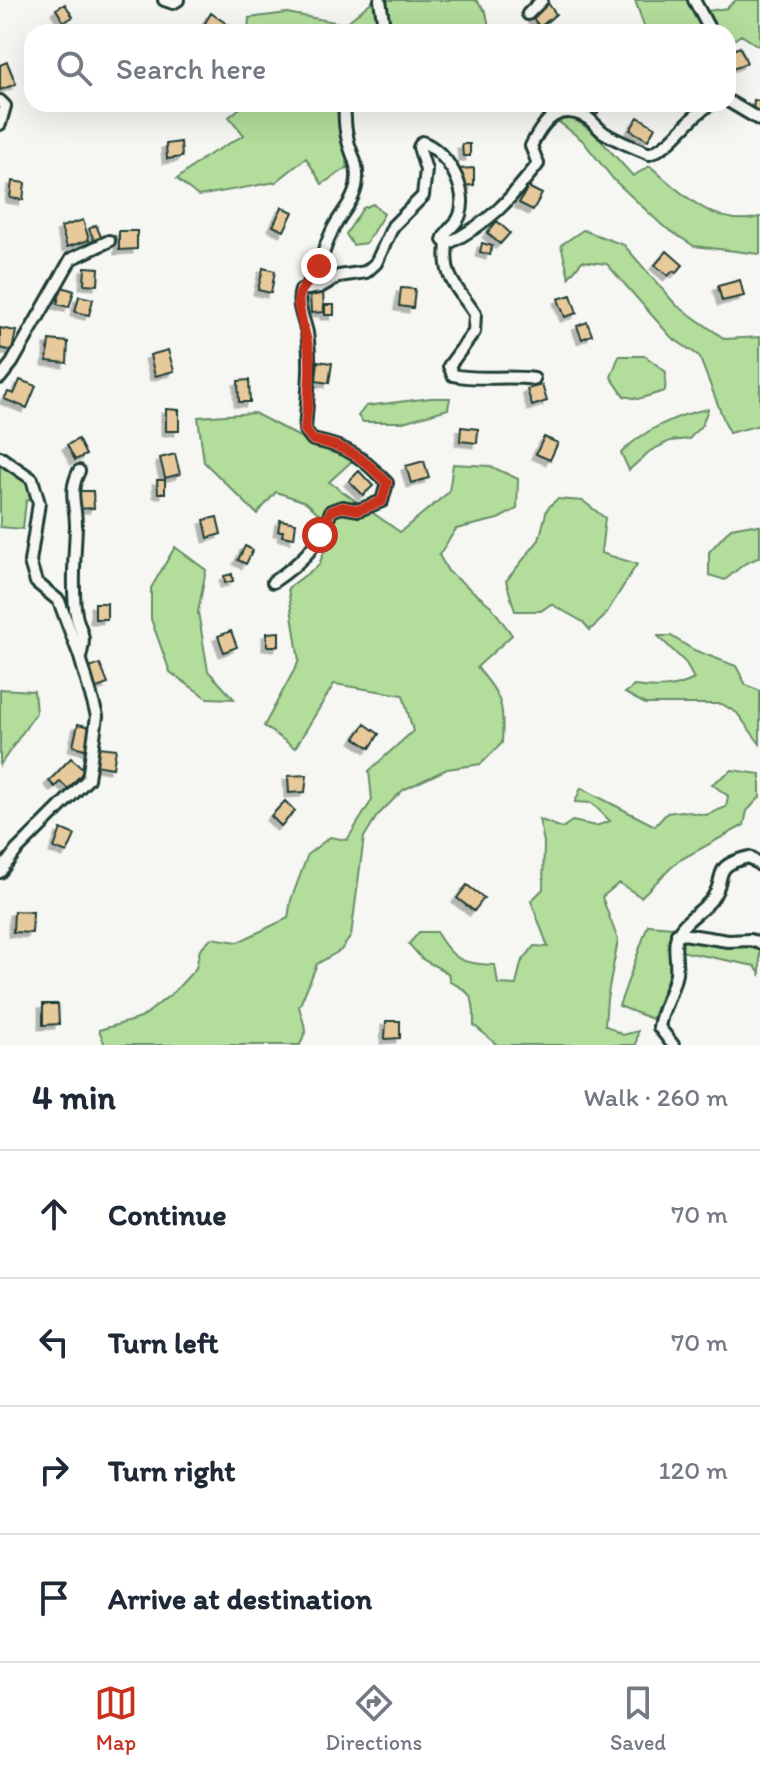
<!DOCTYPE html>
<meta charset="utf-8">
<style>
body{margin:0;font-family:Itim,sans-serif;background:#f6f6f7;color:#1f2937}
.stop{position:absolute;width:24px;height:24px;margin:-18px;border:6px solid #c8321e;border-radius:50%;background:#fff}
.stop.end{background:#c8321e;border-color:#fff;box-shadow:0 2px 8px #0008}
.list{margin:0;padding:0;list-style:none}
h2{display:flex;justify-content:space-between;align-items:center;height:104px;margin:0;padding:0 32px;font-size:34px}
h2 small{font-size:26px;font-weight:400;color:#747a83}
.list li{display:grid;grid-template-columns:52px 1fr auto;gap:24px;align-items:center;box-sizing:border-box;height:128px;padding:0 32px;border-top:2px solid #e0e1e3}
.list b{display:block;font-size:30px;white-space:nowrap}
.list em{font-size:26px;font-style:normal;color:#747a83}
.icon{flex:none;width:44px;height:44px;fill:none;stroke:currentColor;stroke-width:2;stroke-linecap:round;stroke-linejoin:round}
.map{position:relative;flex:none;width:760px;height:1045px;overflow:hidden}
.search{position:absolute;background:#fff;box-shadow:0 8px 32px #0002;left:24px;right:24px;top:24px;height:88px;display:flex;align-items:center;gap:20px;box-sizing:border-box;padding:0 28px;border-radius:24px;color:#747a83;font-size:30px}
.sheet{height:616px;background:#fff}
nav{display:flex;justify-content:space-around;align-items:center;box-sizing:border-box;height:112px;border-top:2px solid #e0e1e3;background:#fff;font-size:22px;color:#747a83}
nav a{display:grid;justify-items:center;gap:4px}
nav .on{color:#c8321e}
.map>svg:first-child{display:block}
</style>
<div class="map">
<svg width="760" height="1045" viewBox="0 0 760 1045">
<defs>
<filter id="shadow"><feDropShadow dx="-4.5" dy="4.5" stdDeviation="0" flood-color="#0004"/></filter>
</defs>
<rect width="100%" height="100%" fill="#f6f6f2"/>
<filter id="ink" filterUnits="userSpaceOnUse"><feTurbulence type="fractalNoise" baseFrequency=".0125" numOctaves="2"/><feDisplacementMap in="SourceGraphic" scale="16" xChannelSelector="R" yChannelSelector="G"/><feConvolveMatrix kernelMatrix="1 2 1 2 8 2 1 2 1" color-interpolation-filters="sRGB"/></filter>
<g filter="url(#ink)">
<!-- green -->
<path fill="#b2dd9b" stroke="#688d68" stroke-width="2" d="M374 0H476L486 12 490 32H248L249 18 287 13 345 24Z
M635 0H688L695 13 727 8 736 0H760V47L741 35 728 44V32H646Z
M245 104H340L347 168 322 184 306 158 276 182 198 196 177 179 205 157 244 135 229 117Z
M536 104H555L595 134 633 176 650 166C679 192 716 229 760 217V254L694 246 663 226 614 180 582 140Z
M373 204 384 214 366 243 353 245 346 234 363 208Z
M583 230 624 245 676 305 725 339 760 337V425L729 433 699 356 671 337 607 264 582 261 569 277 561 245Z
M619 356H645L666 372 665 391 638 399 624 396 611 377Z
M431 398H450L448 409 403 422H363L358 416 366 406Z
M708 409 702 425 689 439 670 441 650 451 629 470 621 453C642 431 678 414 708 409Z
M254 413 315 445 331 448 353 460 329 482 400 532 449 492 453 464 490 466 518 479 517 509 498 519 456 529 439 555 448 571 491 606 512 635 477 667C502 698 504 702 502 743L481 764 447 769 403 790 377 816 364 837 351 936 341 950 317 964 299 1007 306 1031 300 1045H105L99 1030 141 1018 175 991 196 968 200 949 211 938 238 942 288 918 291 900 308 854 330 837 347 840 372 800 369 771 413 731 403 695 334 684 295 748 264 726 299 661 288 588 319 565 333 527 306 502 276 492 257 514 204 462 198 417Z
M0 464 27 481 34 498 26 501 23 529 0 527Z
M557 499 583 501 605 518 601 553 637 564 604 617 590 630 583 622 551 604 541 611H515L506 581 539 540 547 509Z
M747 525 760 526V557L744 564 725 580 709 575V552L731 528Z
M175 547 206 570 198 612 208 671 234 699 207 698 170 672 151 619V588Z
M658 636H671L694 650 736 666 746 685 760 691V744L737 713 722 704H645L625 693 634 686C655 689 675 689 694 679L686 663Z
M0 689 34 691 36 713 0 765Z
M732 770 760 774V797L747 811 744 825 678 861 641 897 619 883 602 897 618 940 607 999 605 1025 623 1035 638 1031 636 1045H497L474 1025C474 1000 474 992 450 982L448 973 422 959 409 944 419 932H436C454 960 460 964 495 965L498 984 516 985 521 963 534 946 548 947 531 901 543 889 544 842 539 819 562 828 572 821 596 826 610 821 592 803 575 802 581 788 655 826 667 813 682 811 706 815 726 807 728 796 712 784Z
M648 925 673 927 669 974 652 1019 619 1006Z
M679 939 731 945 748 943 760 946V974L755 966 680 951Z"/>
<!-- building -->
<path fill="#e8c99b" stroke="#1f3d34" stroke-width="2" filter="url(#shadow)" d="M547 2 556 14 540 27 530 15Z
M65 4 73 17 64 22 56 9Z
M211 13 227 24 221 32H208L202 28Z
M740 47 747 63 730 70 728 52Z
M7 62 16 84 0 90V65Z
M754 100 760 101V111L753 110Z
M581 104H600L598 114 580 112Z
M638 117 655 127 648 140 630 130Z
M181 142 182 157 167 159 166 144Z
M462 144H470V156H463Z
M474 168V185L460 186 459 169Z
M12 181 25 183 23 200 10 198Z
M528 187 542 194 533 210 519 203Z
M282 207 293 212 284 231 273 226Z
M83 220 89 240 67 247 61 227Z
M497 221 510 233 500 244 487 233Z
M96 225 102 239 95 242 89 229Z
M119 231H137V249L119 250Z
M482 243 492 246 490 255 480 252Z
M667 251 683 265 676 273 673 271 668 276 655 265Z
M85 267 99 268 98 285 84 284Z
M263 268 275 271 271 293 258 290Z
M740 280 744 296 722 301 718 286Z
M62 287 74 291 69 307 57 304Z
M401 288 415 289 413 308 399 306Z
M310 291H323L324 312 311 313Z
M571 295 577 313 565 317 558 299Z
M79 296 93 299 89 315 75 312Z
M325 305H334V315H325Z
M587 322 592 335 582 339 577 326Z
M0 328 16 331 12 351 0 348Z
M49 340 68 342 67 363 47 361Z
M168 350 174 371 155 376 150 355Z
M318 361 332 363 329 383 316 381Z
M20 380 36 386 27 408 4 399 8 392 14 394Z
M249 380 250 402H239L238 381Z
M542 385 547 401 532 406 527 389Z
M166 409 179 410V431H166Z
M461 427 478 429 477 443 460 441Z
M544 437 558 443 550 460 536 454Z
M78 439 86 455 75 460 67 445Z
M175 454 180 474 165 478 160 458Z
M424 461 429 478 411 483 406 466Z
M359 471 373 486 363 495 349 481Z
M157 480H165V493H158Z
M75 491H93L94 508 76 509Z
M217 517 221 534 208 538 204 520Z
M280 520 296 523 294 538 282 536 283 531H278Z
M245 546 253 550 246 564 238 560Z
M232 574 233 581 225 583 224 576Z
M95 603H107V619H95Z
M231 631 237 647 224 652 218 636Z
M279 632V646H267V633Z
M100 664 108 684 94 689 87 669Z
M78 724 94 728 89 750 73 746Z
M365 724 379 734 370 748 355 738Z
M98 747 116 749 113 768 95 765Z
M71 758 85 770 68 789 60 781 55 787 49 781Z
M307 775 305 792 289 793 288 776Z
M285 801 295 811 281 826 271 816Z
M61 829 75 835 67 853 54 848Z
M467 885 484 898 474 911 457 898Z
M14 911 33 912 32 933 13 932Z
M43 1004H58L59 1024 43 1025Z
M386 1021H400V1038L385 1039Z"/>
<g fill="none" stroke-linecap="round" stroke-linejoin="round">
<defs>
<path id="street" d="M164 0 173 3 178 0
M380 0 383 20 381 32
M694 0 711 32
M528 14 542 0
M0 101 5 106 0 124
M728 101 760 120
M447 244C443 280 457 286 475 314L474 332 449 366 453 375C480 381 507 375 534 379
M305 288C321 270 323 247 334 227 344 209 357 198 357 177 358 163 351 154 348 141 345 129 344 117 345 104
M0 378 12 363 71 259 109 241
M0 457 32 479 39 503 30 562 36 582 59 601 80 657 97 716 88 779 16 851 0 872
M79 471C68 493 76 503 76 526 75 556 72 578 75 608 77 632 88 629 80 657
M273 582C301 563 321 544 331 511L342 507 359 510 382 501 387 483C362 457 349 447 313 440L305 430C307 398 312 365 307 333 304 318 296 305 301 290L320 287 339 276 366 272 376 263 393 226 423 196 426 170 419 147 422 142C447 151 469 189 460 215 457 225 446 229 443 240L447 244C492 221 507 203 538 164L531 146C544 120 559 101 589 119 594 123 598 128 603 132 616 141 634 147 649 154 676 144 687 117 711 104
M677 933 728 941 750 940 760 943
M673 1045 659 1027C662 1008 674 989 676 973 678 959 671 943 680 930 688 918 702 911 711 900 729 877 708 867 749 857L760 865"/>
</defs>
<!-- street casing -->
<use href="#street" stroke="#1f3d34" stroke-width="16"/>
<!-- street -->
<use href="#street" stroke="#f6f6f2" stroke-width="10"/>
</g>
</g>
<g fill="none" stroke-linecap="round" stroke-linejoin="round" filter="url(#ink)">
<!-- route -->
<path stroke="#c8321e" stroke-width="10" d="M319 266C315 277 301 286 299 297 296 310 310 343 310 360 311 383 307 407 305 430L313 440C349 447 362 457 387 483L382 501 359 510 342 507 331 511 320 535"/>
</g>
</svg>
<div class="stop" style="left:320px;top:535px"></div>
<div class="stop end" style="left:319px;top:266px"></div>
<div class="search"><svg class="icon" aria-label="search" viewBox="0 0 24 24"><circle cx="10" cy="10" r="6"/><path d="M15 15l6 6"/></svg>Search here</div>
</div>
<section class="sheet">
<h2>4 min<small>Walk · 260 m</small></h2>
<ul class="list">
<li><svg class="icon" aria-label="ahead" viewBox="0 0 24 24"><path d="M12 20V5M6 11l6-6 6 6"/></svg><div><b>Continue</b></div><em>70 m</em></li>
<li><svg class="icon" aria-label="left" viewBox="0 0 24 24"><path d="M17 20v-9H6M10 6l-5 5 5 5"/></svg><div><b>Turn left</b></div><em>70 m</em></li>
<li><svg class="icon" aria-label="right" viewBox="0 0 24 24"><path d="M7 20v-9h11M14 6l5 5-5 5"/></svg><div><b>Turn right</b></div><em>120 m</em></li>
<li><svg class="icon" aria-label="arrive" viewBox="0 0 24 24"><path d="M6 21V4h12l-3 4 3 4H6"/></svg><div><b>Arrive at destination</b></div></li>
</ul>
</section>
<nav>
<a class="on"><svg class="icon" aria-label="map" viewBox="0 0 24 24"><path d="M3 6l6-2 6 2 6-2v14l-6 2-6-2-6 2zM9 4v14M15 6v14"/></svg>Map</a>
<a><svg class="icon" aria-label="directions" viewBox="0 0 24 24"><path d="M12 3l9 9-9 9-9-9zM9 14v-3h6M13 9l2 2-2 2"/></svg>Directions</a>
<a><svg class="icon" aria-label="saved" viewBox="0 0 24 24"><path d="M7 4h10v16l-5-4-5 4z"/></svg>Saved</a>
</nav>
